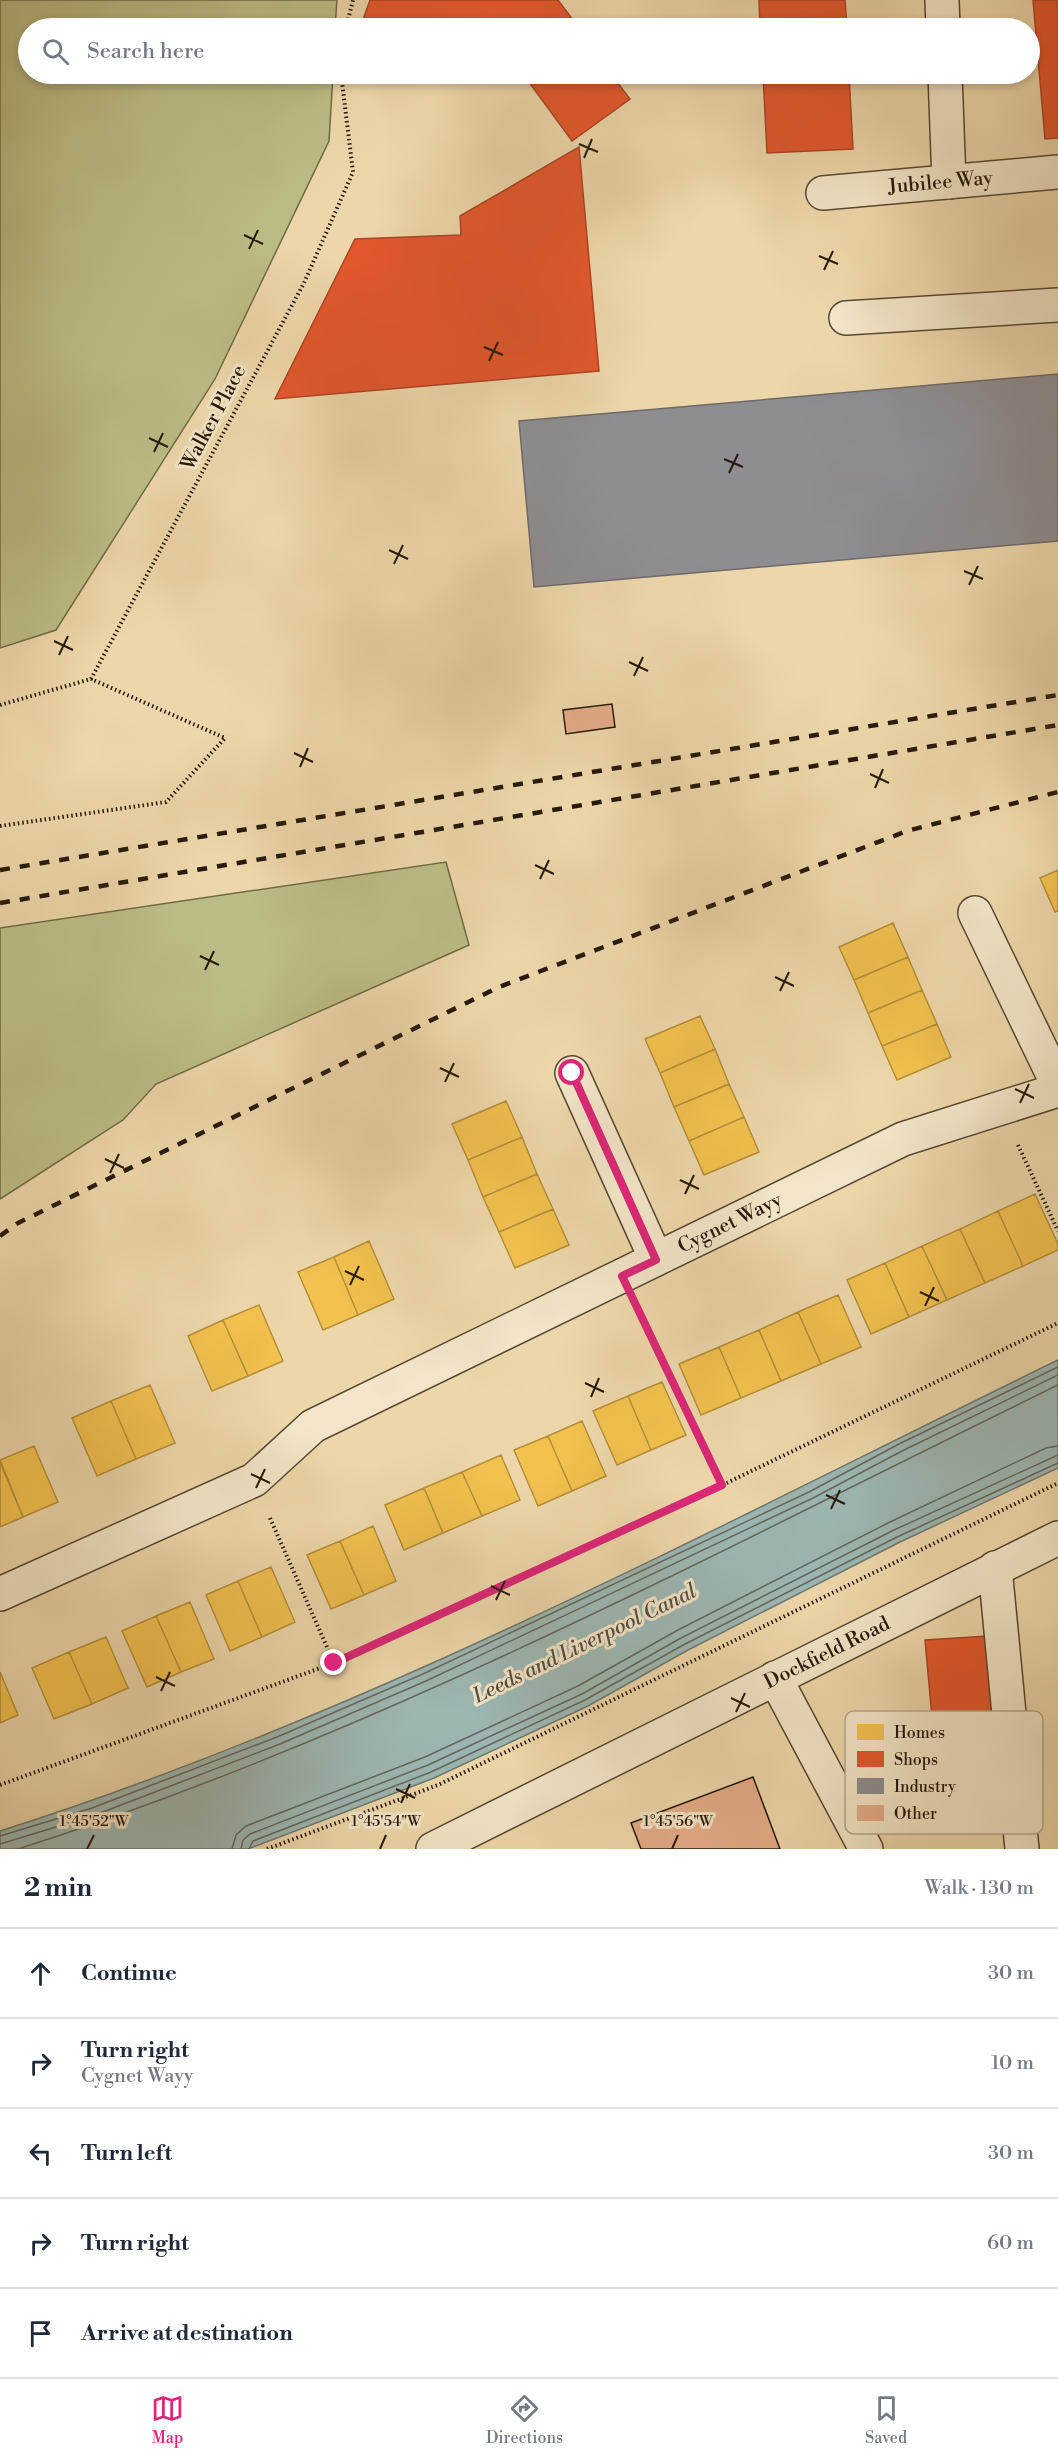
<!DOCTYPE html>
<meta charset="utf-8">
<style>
body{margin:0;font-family:"Libre Bodoni",serif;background:#f2f2f3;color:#1f2937}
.stop{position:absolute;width:18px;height:18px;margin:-14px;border:4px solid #db2777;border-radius:50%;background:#fff}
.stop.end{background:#db2777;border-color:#fff;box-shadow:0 2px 6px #0008}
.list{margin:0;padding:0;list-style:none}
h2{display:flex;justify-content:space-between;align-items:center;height:78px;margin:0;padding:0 24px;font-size:26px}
h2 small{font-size:20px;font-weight:400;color:#747a83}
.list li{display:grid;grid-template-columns:39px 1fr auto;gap:18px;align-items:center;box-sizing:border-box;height:90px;padding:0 24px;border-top:2px solid #e0e1e3}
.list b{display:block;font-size:22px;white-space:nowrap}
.list p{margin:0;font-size:20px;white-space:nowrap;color:#747a83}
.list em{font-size:20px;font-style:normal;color:#747a83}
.icon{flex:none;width:33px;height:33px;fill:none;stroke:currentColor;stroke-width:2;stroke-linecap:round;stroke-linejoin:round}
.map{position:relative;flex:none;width:1058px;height:1849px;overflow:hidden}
.search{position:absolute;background:#fff;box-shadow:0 3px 9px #0003;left:18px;right:18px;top:18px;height:66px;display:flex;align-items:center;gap:15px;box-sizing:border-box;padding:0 21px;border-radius:33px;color:#747a83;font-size:22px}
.sheet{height:528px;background:#fff}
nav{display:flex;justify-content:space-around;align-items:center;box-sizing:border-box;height:84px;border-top:2px solid #e0e1e3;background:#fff;font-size:16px;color:#747a83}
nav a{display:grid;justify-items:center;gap:3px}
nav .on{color:#db2777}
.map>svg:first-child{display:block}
</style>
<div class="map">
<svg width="1058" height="1849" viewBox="0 0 1058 1849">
<rect width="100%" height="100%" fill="#edd7aa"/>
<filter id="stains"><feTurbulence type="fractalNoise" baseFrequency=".00333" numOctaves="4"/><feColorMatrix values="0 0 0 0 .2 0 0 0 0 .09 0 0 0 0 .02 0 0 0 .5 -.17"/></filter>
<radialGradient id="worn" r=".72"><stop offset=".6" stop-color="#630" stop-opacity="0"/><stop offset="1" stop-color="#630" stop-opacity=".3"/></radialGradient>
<!-- green -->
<path fill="#bcbd86" stroke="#726b48" stroke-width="1.5" d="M0 0H337L335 28H28V74H333L329 141 215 379 56 630 0 648Z
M446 862 469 945 156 1084 123 1120 0 1199V928Z"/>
<!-- water -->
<path fill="#9db7b3" stroke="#6e7870" stroke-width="1.5" d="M1058 1360V1468L900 1542 688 1650 588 1706 434 1778 248 1849H0V1831C369 1714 711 1529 1058 1360Z"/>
<!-- homes -->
<path fill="#f2c14e" stroke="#b58f3a" stroke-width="1.5" d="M1058 870V911L1055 912 1040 878Z
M893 923 908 957 854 980 839 947Z
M908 957 922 990 868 1013 854 980Z
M922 990 937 1024 882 1046 868 1013Z
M700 1016 715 1049 660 1073 645 1039Z
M937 1024 951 1057 897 1080 882 1046Z
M715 1049 729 1084 674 1107 660 1073Z
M729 1084 744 1117 689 1141 674 1107Z
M506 1101 522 1137 468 1160 452 1124Z
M744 1117 759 1152 704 1175 689 1141Z
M522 1137 537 1174 483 1197 468 1160Z
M537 1174 553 1209 499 1232 483 1197Z
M1035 1194 1058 1244V1250L1023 1266 998 1211Z
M553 1209 569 1245 515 1268 499 1232Z
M998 1211 1023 1266 985 1283 960 1229Z
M960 1229 985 1283 947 1300 922 1246Z
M369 1241 394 1299 358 1315 334 1257Z
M922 1246 947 1300 909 1317 885 1263Z
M334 1257 358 1315 323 1330 298 1272Z
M885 1263 909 1317 871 1334 847 1280Z
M838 1295 861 1347 821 1364 798 1312Z
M259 1305 283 1361 248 1376 223 1320Z
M798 1312 821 1364 781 1381 759 1330Z
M223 1320 248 1376 212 1391 188 1336Z
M759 1330 781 1381 741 1398 719 1347Z
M719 1347 741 1398 701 1415 679 1364Z
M662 1382 686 1435 651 1450 628 1396Z
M150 1385 175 1443 136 1459 111 1401Z
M628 1396 651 1450 617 1465 593 1411Z
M111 1401 136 1459 97 1476 72 1418Z
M582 1421 606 1476 572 1491 548 1436Z
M548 1436 572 1491 538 1506 514 1450Z
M34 1446 58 1502 23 1517 0 1460Z
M501 1455 520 1500 482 1516 462 1472Z
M0 1462 23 1517 0 1527Z
M462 1472 482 1516 443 1533 424 1488Z
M424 1488 443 1533 404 1550 385 1505Z
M373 1526 396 1581 364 1595 340 1541Z
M340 1541 364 1595 331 1609 307 1555Z
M271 1567 295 1622 262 1637 238 1581Z
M238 1581 262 1637 230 1651 206 1595Z
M190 1602 214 1659 181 1672 156 1616Z
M156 1616 181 1672 147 1687 122 1631Z
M106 1637 128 1688 92 1704 69 1652Z
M69 1652 92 1704 54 1719 32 1668Z
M0 1672 18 1715 0 1723Z"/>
<!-- shops -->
<path fill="#e4572e" stroke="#ab4424" stroke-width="1.5" d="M370 0H558L579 28H490L484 20 472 28H360Z
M759 0H845L847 28H760Z
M1033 0H1058V138L1045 139Z
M523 74H611L630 99 572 141Z
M763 74H849L853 149 767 153Z
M579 147 599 371 275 399 355 239 461 235 460 216Z
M988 1636 997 1757 936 1761 925 1640Z"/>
<!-- industry -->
<path fill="#8d8d92" stroke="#6e6a6a" stroke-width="1.5" d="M1058 374V541L534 587 519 421Z"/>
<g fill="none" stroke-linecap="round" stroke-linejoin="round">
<!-- shore -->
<path stroke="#62685f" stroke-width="1.5" d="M0 1836 92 1808 277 1737 423 1674 809 1492 899 1444 1058 1367
M0 1844 95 1815 280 1744 426 1681 813 1498 902 1451 1058 1375
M18 1849C379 1734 718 1551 1058 1385
M232 1849 236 1835 246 1826 425 1757 578 1686 678 1630 890 1522 1046 1448 1058 1446
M241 1849 243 1840 250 1834 428 1765 582 1694 681 1638 894 1530 1058 1455
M249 1849 253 1841 431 1772 585 1700 685 1644 897 1537 1058 1463"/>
</g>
<!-- building -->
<path fill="#e4ad88" stroke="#27190b" stroke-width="1.5" d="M612 704 615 727 566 734 563 710Z
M753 1777 780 1849H641L631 1823Z"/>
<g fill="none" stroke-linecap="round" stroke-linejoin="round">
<defs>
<g id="minor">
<path d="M942 0 943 28"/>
<path d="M945 74 949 182"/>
<path id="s1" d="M823 193 1058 172"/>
<path d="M846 318 1058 305"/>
<path d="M975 913 1058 1085"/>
<path d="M572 1073 656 1259"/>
<path d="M995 1568 1022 1849"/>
<path id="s2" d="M0 1594 254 1480 313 1426 903 1139 1058 1090"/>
<path d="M775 1678 866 1849"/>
<path id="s3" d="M433 1849 1058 1538"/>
</g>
</defs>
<!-- minor casing -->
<use href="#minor" stroke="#584833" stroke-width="36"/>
<!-- path -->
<path stroke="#27190b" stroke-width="4" stroke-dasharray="1.5 3" stroke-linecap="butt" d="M346 28 353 0
M0 705 91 679 304 283 353 172 341 74
M0 826 166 802 225 738 91 679
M1018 1145 1058 1231
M640 1312 722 1485
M270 1518 334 1663
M0 1785 334 1663 681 1505 1058 1323
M267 1849 438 1785 1058 1483"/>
<!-- minor -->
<use href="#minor" stroke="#f3e5c8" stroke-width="33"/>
<!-- rail -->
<path stroke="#27190b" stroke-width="4.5" stroke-dasharray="10 10" stroke-linecap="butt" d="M0 870 1058 695
M0 903 1058 725
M0 1236 18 1223 499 987 907 831 1058 792"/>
</g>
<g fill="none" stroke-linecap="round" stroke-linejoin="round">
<!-- route -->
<path stroke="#db2777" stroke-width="8" d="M334 1663 722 1485 622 1276 656 1260 572 1073"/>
</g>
<!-- ticks -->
<path fill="none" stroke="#27190b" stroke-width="2" d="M579 144 598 152M584 158 592 139M244 235 263 244M249 249 258 230M819 256 838 264M824 270 833 251M484 347 503 355M489 361 498 342M149 438 168 447M154 452 163 433M724 459 743 467M729 473 738 454M389 550 408 559M394 564 403 545M964 571 983 579M969 585 978 566M54 641 73 650M59 655 68 636M629 662 648 671M634 676 643 657M294 753 313 762M300 767 308 748M870 774 889 783M875 788 883 769M535 865 554 874M540 879 549 860M200 956 219 965M205 970 214 951M775 977 794 986M780 991 789 972M440 1068 459 1077M445 1082 454 1063M1015 1089 1034 1098M1020 1103 1029 1084M105 1159 124 1168M110 1173 119 1154M680 1180 699 1189M685 1194 694 1175M345 1271 364 1280M350 1285 359 1266M920 1292 939 1301M925 1306 934 1287M585 1383 604 1392M591 1397 599 1378M251 1474 270 1483M256 1488 265 1469M826 1495 845 1504M831 1509 840 1490M491 1586 510 1595M496 1600 505 1581M156 1677 175 1686M161 1691 170 1672M731 1698 750 1707M736 1712 745 1693M396 1789 415 1798M401 1803 410 1784M87 1849 94 1835M380 1849 386 1835M672 1849 678 1835"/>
<g text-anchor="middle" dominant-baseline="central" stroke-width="6" stroke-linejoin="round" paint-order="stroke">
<!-- street labels -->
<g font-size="20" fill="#27190b" stroke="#f3e5c8">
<text stroke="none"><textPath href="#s1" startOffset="118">Jubilee Way</textPath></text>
<text transform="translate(214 418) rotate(-62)">Walker Place</text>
<text stroke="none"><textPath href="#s2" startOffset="822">Cygnet Wayy</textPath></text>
<text stroke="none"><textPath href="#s3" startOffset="440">Dockfield Road</textPath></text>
</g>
<!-- water labels -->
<g font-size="21" font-style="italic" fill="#505046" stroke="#f3e5c8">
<text transform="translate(585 1644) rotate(-26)">Leeds and Liverpool Canal</text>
</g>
</g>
<!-- legend -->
<rect x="845" y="1711" width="198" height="123" rx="9" fill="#f3e5c8" stroke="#b6a88f" stroke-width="1.5"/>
<rect x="857" y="1724" width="27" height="16" fill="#f2c14e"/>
<rect x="857" y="1751" width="27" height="16" fill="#e4572e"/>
<rect x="857" y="1778" width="27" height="16" fill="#8d8d92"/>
<rect x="857" y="1805" width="27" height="16" fill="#e4ad88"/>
<g font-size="16" fill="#27190b">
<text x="894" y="1738">Homes</text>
<text x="894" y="1765">Shops</text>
<text x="894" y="1792">Industry</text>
<text x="894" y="1819">Other</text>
</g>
<g font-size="15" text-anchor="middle" fill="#27190b" stroke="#f3e5c8" stroke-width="6" stroke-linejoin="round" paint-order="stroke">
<text x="94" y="1826">1°45'52"W</text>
<text x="386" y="1826">1°45'54"W</text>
<text x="678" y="1826">1°45'56"W</text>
</g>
<rect width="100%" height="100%" filter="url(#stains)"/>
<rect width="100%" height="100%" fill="url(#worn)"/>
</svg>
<div class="stop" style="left:572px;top:1073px"></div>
<div class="stop end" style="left:334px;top:1663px"></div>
<div class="search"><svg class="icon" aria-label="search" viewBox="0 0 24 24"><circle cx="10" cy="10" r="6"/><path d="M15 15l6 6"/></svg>Search here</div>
</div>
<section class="sheet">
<h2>2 min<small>Walk · 130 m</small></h2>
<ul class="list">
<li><svg class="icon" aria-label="ahead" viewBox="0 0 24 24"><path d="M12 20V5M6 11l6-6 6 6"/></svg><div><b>Continue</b></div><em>30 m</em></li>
<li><svg class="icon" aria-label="right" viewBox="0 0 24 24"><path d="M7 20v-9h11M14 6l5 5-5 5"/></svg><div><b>Turn right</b><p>Cygnet Wayy</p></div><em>10 m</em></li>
<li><svg class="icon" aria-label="left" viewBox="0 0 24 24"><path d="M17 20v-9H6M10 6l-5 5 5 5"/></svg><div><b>Turn left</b></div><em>30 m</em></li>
<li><svg class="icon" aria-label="right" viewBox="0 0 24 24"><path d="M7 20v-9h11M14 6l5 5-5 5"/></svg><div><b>Turn right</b></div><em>60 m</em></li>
<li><svg class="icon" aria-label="arrive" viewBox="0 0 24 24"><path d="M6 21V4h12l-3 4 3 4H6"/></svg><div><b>Arrive at destination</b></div></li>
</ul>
</section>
<nav>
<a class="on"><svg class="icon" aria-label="map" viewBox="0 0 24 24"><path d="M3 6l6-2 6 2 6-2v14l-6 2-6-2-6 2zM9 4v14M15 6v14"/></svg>Map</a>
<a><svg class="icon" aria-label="directions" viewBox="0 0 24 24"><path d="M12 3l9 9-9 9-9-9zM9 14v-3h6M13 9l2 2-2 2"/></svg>Directions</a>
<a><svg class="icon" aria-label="saved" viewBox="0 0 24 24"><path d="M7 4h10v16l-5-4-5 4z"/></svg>Saved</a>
</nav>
